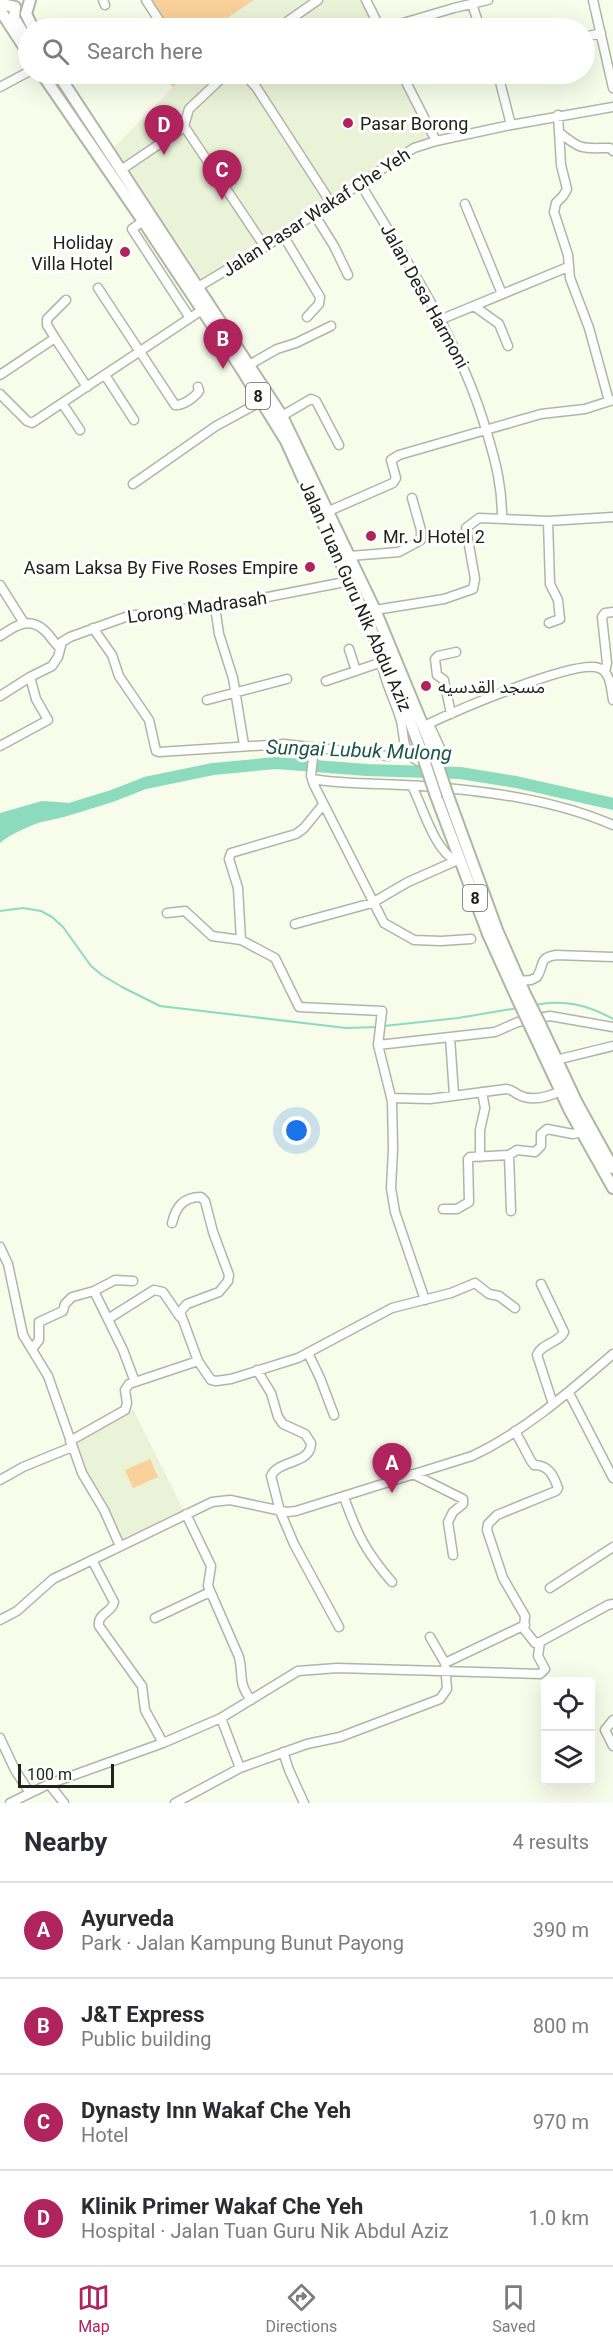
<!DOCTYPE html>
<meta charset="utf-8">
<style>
body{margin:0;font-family:Roboto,"Noto Sans Arabic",sans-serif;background:#f2f2f3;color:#2b2b33}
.controls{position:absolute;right:18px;bottom:18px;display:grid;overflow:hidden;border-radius:6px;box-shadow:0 6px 24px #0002}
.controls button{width:54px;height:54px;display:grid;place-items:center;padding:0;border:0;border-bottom:2px solid #e1e1e2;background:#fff;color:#2b2b33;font:30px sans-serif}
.scale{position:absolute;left:18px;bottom:15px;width:96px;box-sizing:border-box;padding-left:6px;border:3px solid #20221b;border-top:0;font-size:16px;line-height:21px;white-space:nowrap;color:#20221b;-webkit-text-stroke:4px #fff;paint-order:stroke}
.you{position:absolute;left:297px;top:1131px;width:21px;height:21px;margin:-15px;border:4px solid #fff;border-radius:50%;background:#1a73e8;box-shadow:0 0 0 9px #1a73e833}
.badge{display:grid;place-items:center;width:39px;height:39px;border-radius:50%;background:#b0245e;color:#fff;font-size:20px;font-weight:700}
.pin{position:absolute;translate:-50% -50px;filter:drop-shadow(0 2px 3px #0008)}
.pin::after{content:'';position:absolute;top:32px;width:21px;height:18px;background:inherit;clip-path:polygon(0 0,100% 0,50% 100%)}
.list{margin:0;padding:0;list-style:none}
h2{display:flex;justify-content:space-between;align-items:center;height:78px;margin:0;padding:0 24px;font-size:26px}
h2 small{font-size:20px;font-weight:400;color:#7c7c81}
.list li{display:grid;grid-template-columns:39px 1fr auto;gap:18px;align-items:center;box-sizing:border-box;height:96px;padding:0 24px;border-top:2px solid #e1e1e2}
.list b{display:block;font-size:22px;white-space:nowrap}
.list p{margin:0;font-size:20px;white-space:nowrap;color:#7c7c81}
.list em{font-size:20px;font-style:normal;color:#7c7c81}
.icon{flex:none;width:33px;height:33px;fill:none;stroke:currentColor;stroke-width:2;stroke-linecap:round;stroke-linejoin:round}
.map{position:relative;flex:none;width:613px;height:1803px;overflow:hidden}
.search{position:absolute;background:#fff;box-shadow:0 6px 24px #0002;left:18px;right:18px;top:18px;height:66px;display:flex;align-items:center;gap:15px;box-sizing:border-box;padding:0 21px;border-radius:33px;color:#7c7c81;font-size:22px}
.sheet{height:462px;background:#fff}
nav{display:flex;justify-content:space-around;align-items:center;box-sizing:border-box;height:84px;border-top:2px solid #e1e1e2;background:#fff;font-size:16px;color:#7c7c81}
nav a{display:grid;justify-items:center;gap:3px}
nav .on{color:#b0245e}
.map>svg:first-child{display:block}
</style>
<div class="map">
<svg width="613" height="1803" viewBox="0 0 613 1803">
<rect width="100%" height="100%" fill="#f7fdea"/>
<!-- built -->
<path fill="#eaf3d8" d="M254 0H366L380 28H218L229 17Z
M186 74H403L436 141 426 143 205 284 114 147Z
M133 1409 183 1510 122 1539 89 1480 75 1444 77 1438Z"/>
<!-- green -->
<path fill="#fad09b" d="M149 0H254L229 17 218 28H166Z
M160 74H186L173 87Z
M150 1459 158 1477 133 1488 125 1470Z"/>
<!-- water -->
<path fill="#8ddbbf" d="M42 801 71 803 77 807C70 819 51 819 38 823 25 828 11 834 0 843V813Z"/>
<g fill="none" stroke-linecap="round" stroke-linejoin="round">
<!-- stream -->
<path stroke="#8ddbbf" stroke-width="2" d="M0 911 23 908 41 911 52 917 63 927 91 966 102 975 122 987 160 1006 346 1028 378 1027
M535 1005C564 999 588 1005 613 1019
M384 1026 458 1018 518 1008"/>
<!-- river -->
<path stroke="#8ddbbf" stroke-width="12" d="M63 811 112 796 145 783 213 769 276 763 367 770 460 773 516 782 613 804"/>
<defs>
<path id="minor" d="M103 0 105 5
M146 0 164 28
M366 0 380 28
M593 0 613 88
M472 4 480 28
M278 28 318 0
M386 28 454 8 488 0
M584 37 601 33
M244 74 256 87 331 203
M402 74 436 141
M498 74 511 125
M0 87 28 72
M558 115 561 165 567 189 563 196 556 203 554 212 568 255 570 278 589 328 609 401
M184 126 265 247
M560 133C582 151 583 148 610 148L613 151
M121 170 180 130 184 126 189 109 226 74
M360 183C408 264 461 342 487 433 496 463 502 486 502 518
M465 204 502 294
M314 214 334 246 348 275
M143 221 132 229 190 318
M283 235 320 297 319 304 307 317
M198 287 265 247 414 148 436 141 511 125 613 107
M98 288 175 405C183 406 195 397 199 391L198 387
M474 306 499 324 508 346
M442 319 568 267
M55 338 87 387
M249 365 277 349 296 343 331 326
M0 375 55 338 47 325V319L66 300
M105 375 134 420
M0 394 27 421 32 423 202 310
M62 403 80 430
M282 416 311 399 316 401 339 445
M133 484 216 426 262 401
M329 511 393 483 396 478 391 460 399 455 541 414 585 409 613 400
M548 521 550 584 558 600 560 619 549 623
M350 556 399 552 421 540V530L412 498
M0 585 24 623
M215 607 219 634 233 678 244 745
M375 610 444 599 473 589 475 579 466 528 479 518 548 521 613 517
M93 628 112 655 119 676 149 720 156 751 159 752 284 744 388 756 407 751
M0 636C14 627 28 616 44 630 50 635 53 642 60 648
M349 649 356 671
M381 657C383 680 395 699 401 721 404 732 402 748 412 757 421 765 432 764 443 763L445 759 429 724
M605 672 607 663 602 617 605 613 613 612
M326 681 382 662
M0 696 30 677 52 666 58 657 62 642 70 637 131 615H159L184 609 232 604 350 581
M207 700 287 679
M451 714 444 680 437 675 435 659 438 656 456 652
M424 726C451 713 574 659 599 668 611 672 611 690 613 700
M0 746 48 720 36 699 30 677
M314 748 311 776 314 785 384 923 414 940 441 941 471 939
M312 779C348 785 385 783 421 786 486 791 553 799 613 825
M412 786C423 807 434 850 456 861
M167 913 185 911 212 936 241 940 275 958 299 1007 382 1011 378 1045 392 1101 393 1149 391 1188 395 1212 425 1300
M295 924 372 903 408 882 460 859
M241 940 238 888 229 859 231 853 296 834 304 828 322 806
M519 981 531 980 537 977C545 964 538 958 556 955L613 957
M450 1037 454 1095
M378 1045 495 1032 518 1022 550 1016 613 1027
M556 1060 613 1046
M391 1098 430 1099 506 1089C512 1089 513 1092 519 1095 532 1102 548 1097 561 1091
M509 1155 511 1211
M480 1157V1130L485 1108 482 1092
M443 1209H457L469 1202 468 1159 470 1157 509 1155 517 1150 535 1152 541 1146V1134L547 1129 573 1134 582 1132
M0 1247 8 1264 23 1335 48 1376 82 1473 104 1510 120 1546
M541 1284 564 1332C559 1343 542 1343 537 1355L553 1404
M94 1291 123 1350 135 1382
M108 1319 154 1290 163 1292 180 1317
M32 1349 39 1340V1322L63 1311 65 1304 72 1297 94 1291 115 1280 133 1281
M308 1353 320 1378 334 1415
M198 1361 211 1380 216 1381 231 1379 298 1358 392 1308 451 1293 475 1283 489 1294 499 1296 515 1308
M257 1370 271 1393 278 1417 283 1424 305 1434 311 1443C311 1465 279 1459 271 1476L280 1511 294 1544 339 1627
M569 1393 613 1478
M515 1431 531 1461 534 1465C548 1465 553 1474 558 1488L556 1491 497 1515 488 1524 487 1530 503 1578 525 1616 524 1629 535 1643 540 1642 608 1605 613 1604
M70 1441 125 1410 127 1403 125 1390 129 1384 198 1361 180 1312 187 1304 219 1292 228 1281 229 1275 213 1232 205 1201 201 1197C183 1197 176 1207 172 1223
M413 1474 463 1499V1504L453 1512 448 1522 453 1555
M0 1480 23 1467 72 1447
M344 1497C357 1534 366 1552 392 1582
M186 1514 211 1566 208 1586 239 1657C244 1677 237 1681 251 1700
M92 1560 114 1602C112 1613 97 1613 99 1626L142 1686 145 1710 163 1743
M550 1588 613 1547
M155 1618 210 1592
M0 1620 17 1611 53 1579 212 1502 230 1500 287 1512 296 1511 472 1456C525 1431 569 1392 613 1354
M445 1663 525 1625
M221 1718 240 1768
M613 1720 605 1730 613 1746
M0 1738 15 1770 30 1793
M283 1752 289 1770 304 1803
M49 1784 64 1803
M10 1803 49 1784 163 1743 221 1718 298 1671 337 1668 540 1674 545 1669 538 1656 540 1642
M175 1803 240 1768 307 1744 340 1737 440 1699 447 1689 445 1663 430 1637"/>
<path id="major" d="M1 0 6 5 15 7
M30 0 26 14 33 28
M15 7 14 18 22 31
M0 10 28 53
M42 74 143 221 242 370 286 441 398 689 420 748
M58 74 282 416 375 610 432 748
M436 796 488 934 517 998
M448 796 497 930 525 994
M540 1024 577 1103 613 1168
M531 1028 569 1109 613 1188"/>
</defs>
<!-- minor casing -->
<use href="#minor" stroke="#b1b6a4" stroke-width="11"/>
<!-- major casing -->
<use href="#major" stroke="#b1b6a4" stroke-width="14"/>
<!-- minor -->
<use href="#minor" stroke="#fff" stroke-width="8"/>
<!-- major -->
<use href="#major" stroke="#fff" stroke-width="10"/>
<defs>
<path id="major-bridge" d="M420 748 436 796
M432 748 448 796
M525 994 540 1024
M517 998 531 1028"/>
</defs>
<!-- major-bridge casing -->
<use href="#major-bridge" stroke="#b1b6a4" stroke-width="14" stroke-linecap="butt"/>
<!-- major-bridge -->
<use href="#major-bridge" stroke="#fff" stroke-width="10"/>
</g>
<!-- markers -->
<g fill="#b0245e" stroke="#fff" stroke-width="2">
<circle cx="348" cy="123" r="6"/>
<circle cx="125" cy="252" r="6"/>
<circle cx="371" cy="536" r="6"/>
<circle cx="310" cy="567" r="6"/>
<circle cx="426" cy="686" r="6"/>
</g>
<g text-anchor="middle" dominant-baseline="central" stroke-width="6" stroke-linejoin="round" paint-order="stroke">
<!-- shield labels -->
<g fill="#fff" stroke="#63645f" stroke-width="1.5">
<rect x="246" y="383" width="24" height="26" rx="4.5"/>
<rect x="463" y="885" width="24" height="26" rx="4.5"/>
</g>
<g font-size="16" font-weight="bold" fill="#20221b">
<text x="258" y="396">8</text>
<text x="475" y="898">8</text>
</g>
<!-- poi labels -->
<g font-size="18" fill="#20221b" stroke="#fff" text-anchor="start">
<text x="360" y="123">Pasar Borong</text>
<text x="113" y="242" text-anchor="end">Holiday<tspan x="113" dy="21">Villa Hotel</tspan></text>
<text x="383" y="536">Mr. J Hotel 2</text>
<text x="298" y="567" text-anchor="end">Asam Laksa By Five Roses Empire</text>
<text x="438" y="686">مسجد القدسيه</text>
</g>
<!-- street labels -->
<g font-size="18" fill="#20221b" stroke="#fff">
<text transform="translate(316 212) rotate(-33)">Jalan Pasar Wakaf Che Yeh</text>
<text transform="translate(425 296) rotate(61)">Jalan Desa Harmoni</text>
<text transform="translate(356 596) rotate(66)">Jalan Tuan Guru Nik Abdul Aziz</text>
<text transform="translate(197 607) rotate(-8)">Lorong Madrasah</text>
</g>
<!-- water labels -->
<g font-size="20" font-style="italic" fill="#1a5845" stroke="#fff">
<text transform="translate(359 750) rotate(2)">Sungai Lubuk Mulong</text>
</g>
</g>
</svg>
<div class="controls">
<button><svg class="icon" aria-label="locate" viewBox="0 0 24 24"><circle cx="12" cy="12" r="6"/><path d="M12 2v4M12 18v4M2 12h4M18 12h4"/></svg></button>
<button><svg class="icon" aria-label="layers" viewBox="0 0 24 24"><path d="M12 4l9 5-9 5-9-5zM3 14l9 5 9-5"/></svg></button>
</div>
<div class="scale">100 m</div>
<div class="you"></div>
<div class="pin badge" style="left:392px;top:1493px">A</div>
<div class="pin badge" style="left:223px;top:369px">B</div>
<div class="pin badge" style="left:222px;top:200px">C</div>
<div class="pin badge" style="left:164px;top:155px">D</div>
<div class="search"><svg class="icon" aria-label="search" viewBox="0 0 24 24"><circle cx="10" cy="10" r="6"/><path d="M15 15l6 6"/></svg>Search here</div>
</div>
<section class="sheet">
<h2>Nearby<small>4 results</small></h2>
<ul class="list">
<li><span class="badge">A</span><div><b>Ayurveda</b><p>Park · Jalan Kampung Bunut Payong</p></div><em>390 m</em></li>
<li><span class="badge">B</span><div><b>J&amp;T Express</b><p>Public building</p></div><em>800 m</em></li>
<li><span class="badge">C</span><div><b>Dynasty Inn Wakaf Che Yeh</b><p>Hotel</p></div><em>970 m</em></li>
<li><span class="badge">D</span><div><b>Klinik Primer Wakaf Che Yeh</b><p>Hospital · Jalan Tuan Guru Nik Abdul Aziz</p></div><em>1.0 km</em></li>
</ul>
</section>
<nav>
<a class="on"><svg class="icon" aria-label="map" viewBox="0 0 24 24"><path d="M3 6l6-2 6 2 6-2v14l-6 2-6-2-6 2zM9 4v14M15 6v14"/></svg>Map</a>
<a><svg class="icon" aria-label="directions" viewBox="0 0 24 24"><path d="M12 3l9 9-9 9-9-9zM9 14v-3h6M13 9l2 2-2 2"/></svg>Directions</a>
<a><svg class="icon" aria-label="saved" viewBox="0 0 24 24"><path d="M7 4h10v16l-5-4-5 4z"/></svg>Saved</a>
</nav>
